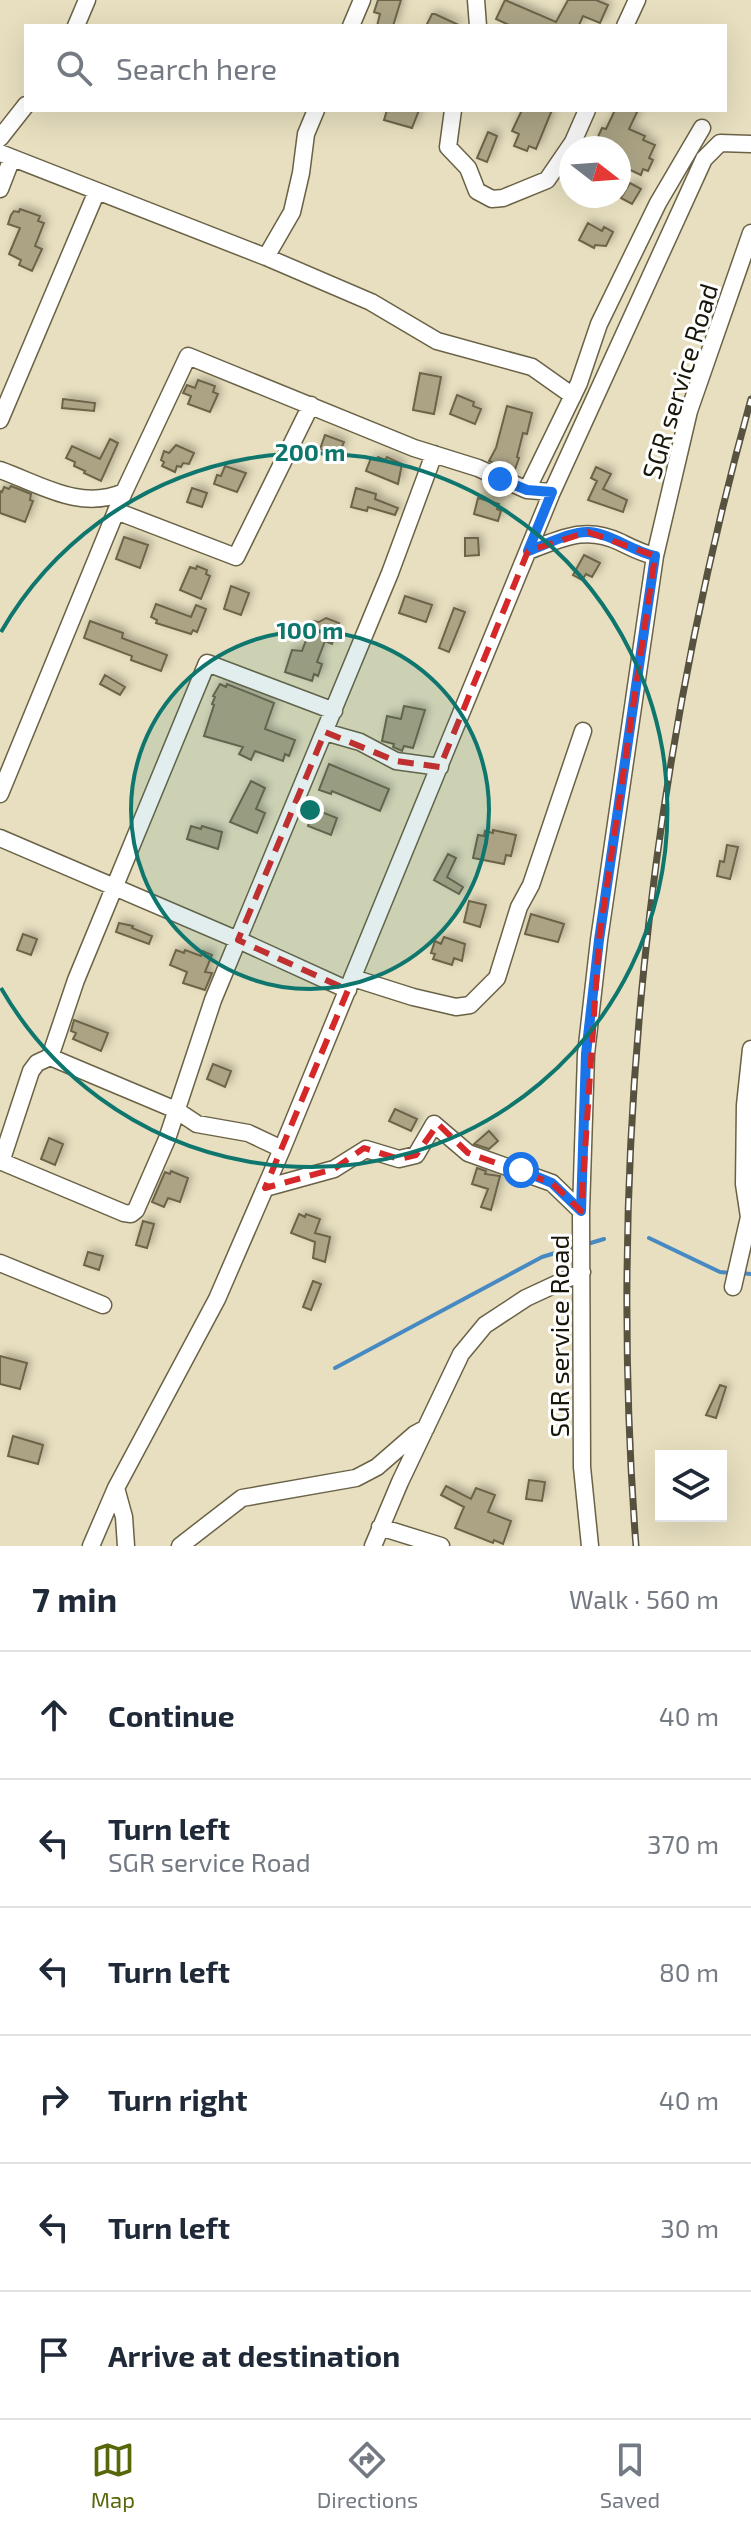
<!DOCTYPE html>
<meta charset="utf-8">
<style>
body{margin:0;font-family:"Exo 2",sans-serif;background:#f2f2f3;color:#1f2937}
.controls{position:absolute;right:24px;bottom:24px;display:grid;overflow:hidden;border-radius:0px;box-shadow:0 8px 32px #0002}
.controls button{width:72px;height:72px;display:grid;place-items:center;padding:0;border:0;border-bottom:2px solid #e0e1e3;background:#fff;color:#1f2937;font:40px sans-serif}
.compass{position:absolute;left:559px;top:136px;width:72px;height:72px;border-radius:50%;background:#fff;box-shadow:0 8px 32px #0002;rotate:107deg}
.stop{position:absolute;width:24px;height:24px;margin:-18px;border:6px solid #1a73e8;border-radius:50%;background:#fff}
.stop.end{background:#1a73e8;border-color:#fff;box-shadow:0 2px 8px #0008}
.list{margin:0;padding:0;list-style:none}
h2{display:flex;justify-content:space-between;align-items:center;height:104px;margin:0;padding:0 32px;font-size:34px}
h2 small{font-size:26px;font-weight:400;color:#747a83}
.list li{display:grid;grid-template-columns:52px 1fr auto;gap:24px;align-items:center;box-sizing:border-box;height:128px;padding:0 32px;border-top:2px solid #e0e1e3}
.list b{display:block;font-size:30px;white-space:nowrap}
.list p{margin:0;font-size:26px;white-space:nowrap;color:#747a83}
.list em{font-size:26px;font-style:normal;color:#747a83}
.icon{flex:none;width:44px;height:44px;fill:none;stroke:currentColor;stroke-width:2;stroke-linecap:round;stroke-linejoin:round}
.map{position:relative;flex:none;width:751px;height:1546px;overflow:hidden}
.search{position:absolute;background:#fff;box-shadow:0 8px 32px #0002;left:24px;right:24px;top:24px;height:88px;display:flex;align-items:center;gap:20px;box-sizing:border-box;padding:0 28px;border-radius:0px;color:#747a83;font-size:30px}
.sheet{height:872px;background:#fff}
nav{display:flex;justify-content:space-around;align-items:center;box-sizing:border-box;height:112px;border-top:2px solid #e0e1e3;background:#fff;font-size:22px;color:#747a83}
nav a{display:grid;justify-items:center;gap:4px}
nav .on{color:#5a660a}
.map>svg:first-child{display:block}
</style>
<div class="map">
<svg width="751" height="1546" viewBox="0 0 751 1546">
<defs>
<filter id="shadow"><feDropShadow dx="3.5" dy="-3.5" stdDeviation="4" flood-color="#0004"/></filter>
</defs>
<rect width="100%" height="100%" fill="#e7dfbf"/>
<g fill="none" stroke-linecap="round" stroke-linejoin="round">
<!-- stream -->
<path stroke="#4789c2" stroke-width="4" d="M649 1238 720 1272 731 1273
M584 1245 604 1239
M740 1273 751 1274
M335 1368 542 1257 575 1247"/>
</g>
<!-- building -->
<path fill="#aba384" stroke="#6c6448" stroke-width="2" filter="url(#shadow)" d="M378 0H401L393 26H377L380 14 374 12Z
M505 0 556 22 568 0H596L608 5 600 23 583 16 579 25 582 26H511L496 19Z
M432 14H435L461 26H426Z
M387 110H419L412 128 384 120Z
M522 110H552L536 149 529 146 527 151 514 146 519 134 512 131Z
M615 110H638L629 129 645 136 643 140 655 145 649 158 653 160 648 171 643 169 641 175 628 169 629 166 619 161V148H593L602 128 606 129Z
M488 132 497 136 487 162 477 158Z
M630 183 641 189 632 204 621 198Z
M20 209 40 216 38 221 44 223 35 246 42 249 32 271 19 265 21 260 9 254 20 228 8 224 11 215 14 211 19 212Z
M588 223 602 231 604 227 613 232 606 246 595 245 594 248 579 240Z
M420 373 441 377 434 414 413 410Z
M198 380 215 386 213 392 218 394 210 412 188 404 191 396 183 393 187 385 195 388Z
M457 395 474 402 473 406 481 409 475 424 450 414Z
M63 399 95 403 94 411 62 408Z
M507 406 532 413 527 434 523 433 517 457 519 458 514 472 489 461 496 448Z
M325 435 344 442 338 456 320 449Z
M110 439 118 443 101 481 84 473 85 471 74 466 75 462 66 458 72 446 100 459Z
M176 445 194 453 189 464 183 463 181 467 177 466 175 472 162 466 164 462 161 460 164 451 169 453Z
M378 457 385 460 387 457 402 464 398 484 366 471 371 458 376 460Z
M225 466 246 473 237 492 214 484 217 475 221 476Z
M596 467 611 474 603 489 627 500 623 512 588 500 597 481 591 478Z
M11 486 31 494 30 500 33 501 25 522 0 513V491L2 492 4 487 9 489Z
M192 488 207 493 202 507 187 502Z
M356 488 376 494 375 499 398 508 395 515 368 507 367 511 351 507Z
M478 498 499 504 497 509 501 511 498 521 474 514Z
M124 537 148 545 140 568 116 559Z
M465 538H478L479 555 465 556Z
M584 555 600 563 592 577 586 574 582 580 573 575Z
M197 566 207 570 206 574 210 576 201 599 180 590 190 567 196 569Z
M231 586 249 593 241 615 224 609Z
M405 596 432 605 426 622 399 613Z
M156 604 191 617 196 605 206 609 197 632 193 630 191 634 156 623 157 620 151 617Z
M454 608 465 612 449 652 439 648Z
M326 618 339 623 332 644 325 641 317 662 322 664 318 676 314 674 312 681 285 672 292 650 302 651 313 621 319 622Z
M90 621 123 633 122 638 167 655 161 671 131 660 132 656 84 638Z
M105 675 125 687 120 695 100 684Z
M220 684 226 687 227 684 274 703 265 729 295 740 289 756 285 754 283 761 255 751 251 760 239 754 243 747 204 736 214 705 212 704 215 697 213 696Z
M404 706 425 710 413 748 404 746 402 751 393 747 394 744 382 741 387 716 401 719Z
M329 764 389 789 380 811 332 791 331 794 319 790Z
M251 781 265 788 256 809 265 813 257 833 230 822Z
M314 809 337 818 331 835 308 826Z
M191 826 201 829 202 826 222 832 218 849 187 839Z
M493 830 516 835 511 856 506 855 504 864 473 858 478 835 484 836 485 831 493 833Z
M727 845 738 847 730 879 717 876 720 861 724 862Z
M448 854 456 858 447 877 463 887 459 894 434 880Z
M469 901 486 905 480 927 464 922Z
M531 914 564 924 558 942 525 934Z
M119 923 133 926 132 928 152 936 149 944 116 932Z
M23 934 37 939 31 955 17 950Z
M444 937 465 944 462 961 454 958 452 965 433 959 435 954 431 953 435 941 441 944Z
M176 950 184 953 185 950 201 956 203 951 212 955 205 972 212 973 205 990 183 983 187 972 170 965Z
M74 1020 108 1033 101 1051 73 1039 76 1033 71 1031Z
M213 1064 231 1071 225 1087 207 1079Z
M395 1109 417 1119 411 1131 389 1121Z
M489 1131 498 1141 489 1149 474 1144Z
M49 1138 63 1144 55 1165 41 1159Z
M477 1168 486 1171 485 1174 500 1176 491 1210 481 1207 488 1189 472 1184Z
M171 1171 188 1178 180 1202 168 1198 164 1207 152 1202 165 1172 170 1174Z
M299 1214 305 1217 306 1214 320 1219 315 1233 330 1237 325 1262 313 1258 315 1242 291 1233Z
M143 1221 154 1224 147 1248 136 1245Z
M88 1252 103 1256 99 1270 84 1265Z
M313 1281 321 1284 311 1310 303 1307Z
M0 1356 27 1363 20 1389 0 1384Z
M720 1385 726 1387 716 1418 706 1415Z
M13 1436 43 1445 38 1464 8 1456Z
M529 1480 545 1482 542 1501 526 1499Z
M446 1486 471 1499 476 1488 495 1495 488 1512 511 1521 503 1544 494 1540 493 1543 455 1528 464 1507 441 1495Z"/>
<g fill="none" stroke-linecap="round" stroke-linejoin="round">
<defs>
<path id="minor" d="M476 0 478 26
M76 26 87 0
M351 26 362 0
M625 26 637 0
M453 110 448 147 468 168 477 191 492 199 503 198 547 180 573 142 587 110
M0 138 26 105
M0 153 266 257 371 302 437 341 532 367 573 396
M0 189 12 158
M266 257 292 212 301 173 306 134 316 110
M0 420 97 191
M0 470C42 485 80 511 124 492L188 356 414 448 478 468 527 490 552 492
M527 490 579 383 599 324 658 203 702 128
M116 511 236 557 311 405
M528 551C561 539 585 525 620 542 632 548 641 553 655 556
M325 732 360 742 396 761 440 767
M0 794 124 492
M0 838 245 943 348 990
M353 978 413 997 456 1007 470 1005 497 978 519 907 531 885 583 731
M50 1057 176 1110 197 1124 248 1133 282 1149
M0 1161 124 1213 131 1214 136 1210 167 1139 213 1000 390 573 434 454
M1 1162 31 1071 37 1063 50 1057 76 980 207 663 334 711
M265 1188 334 1169 366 1149 399 1159 416 1155 434 1124 468 1153 552 1183 581 1211
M0 1263 103 1305
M733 1287 749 1217 744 1184 745 1105 751 1049
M116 1488 124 1517 126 1546
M380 1527 441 1546
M91 1546 116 1488 217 1299 282 1149 552 492 704 159 720 143 751 144
M180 1546 242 1498 356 1478 377 1467 415 1434 426 1428
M373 1546 400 1482 461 1354 485 1325 526 1298 582 1272
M590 1546 582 1467 581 1211 586 1054 599 940 655 556 689 411 751 233"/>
</defs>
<!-- minor casing -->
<use href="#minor" stroke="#6a6246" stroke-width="19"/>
<!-- minor -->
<use href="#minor" stroke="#fff" stroke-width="16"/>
<defs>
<path id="rail" d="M636 1546C607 1161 648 770 751 399"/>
</defs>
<!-- rail casing -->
<use href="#rail" stroke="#575240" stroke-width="7"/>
<!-- rail -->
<use href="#rail" stroke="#fff" stroke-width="4" stroke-dasharray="12" stroke-linecap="butt"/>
</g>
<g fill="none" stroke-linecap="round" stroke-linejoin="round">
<!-- route -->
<path stroke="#1a73e8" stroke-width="10" d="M500 479 527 490 552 492 528 551C546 545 570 531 589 532 612 534 632 551 655 556L599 940 586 1054 581 1211 552 1183 521 1170"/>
</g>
<!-- marked area -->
<path fill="none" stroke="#d62828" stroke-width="6" stroke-dasharray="16 10" stroke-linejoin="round" d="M588 532 655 556 599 940 581 1211 552 1183 468 1153 438 1124 416 1155 399 1159 364 1148 334 1169 265 1188 348 990 238 940 325 732 396 761 440 767 528 551Z"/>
<!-- distance rings -->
<circle cx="310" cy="810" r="179" fill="#0f766e" fill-opacity=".12"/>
<g fill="none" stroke="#0f766e" stroke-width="4">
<circle cx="310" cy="810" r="179"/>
<path d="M1 632A357 357 0 1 1 1 988"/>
</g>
<g text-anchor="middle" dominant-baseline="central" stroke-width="6" stroke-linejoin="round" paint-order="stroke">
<!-- street labels -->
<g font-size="26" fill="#181509" stroke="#fff">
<text transform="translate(679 381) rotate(-73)">SGR service Road</text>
<text transform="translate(558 1336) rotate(-90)">SGR service Road</text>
</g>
</g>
<circle cx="310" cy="810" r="12" fill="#0f766e" stroke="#fff" stroke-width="4"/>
<g font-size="24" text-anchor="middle" font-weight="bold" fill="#0f766e" stroke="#fff" stroke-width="6" stroke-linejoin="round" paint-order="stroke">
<text x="310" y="461">200 m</text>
<text x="310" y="639">100 m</text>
</g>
</svg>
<div class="controls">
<button><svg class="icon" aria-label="layers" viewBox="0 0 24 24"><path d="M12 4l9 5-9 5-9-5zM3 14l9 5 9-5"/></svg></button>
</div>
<svg class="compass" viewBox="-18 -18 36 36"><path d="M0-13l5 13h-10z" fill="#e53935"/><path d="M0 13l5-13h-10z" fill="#747a83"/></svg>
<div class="stop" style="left:521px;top:1170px"></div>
<div class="stop end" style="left:500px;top:479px"></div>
<div class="search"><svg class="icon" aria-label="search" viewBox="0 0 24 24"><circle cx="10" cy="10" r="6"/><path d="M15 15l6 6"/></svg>Search here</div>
</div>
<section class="sheet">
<h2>7 min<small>Walk · 560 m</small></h2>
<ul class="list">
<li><svg class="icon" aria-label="ahead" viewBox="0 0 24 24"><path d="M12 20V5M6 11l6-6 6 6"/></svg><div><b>Continue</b></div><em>40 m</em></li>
<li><svg class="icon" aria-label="left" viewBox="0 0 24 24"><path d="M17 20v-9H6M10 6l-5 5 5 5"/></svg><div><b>Turn left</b><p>SGR service Road</p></div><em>370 m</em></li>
<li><svg class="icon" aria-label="left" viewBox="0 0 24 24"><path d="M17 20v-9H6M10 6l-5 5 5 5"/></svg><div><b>Turn left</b></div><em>80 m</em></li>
<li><svg class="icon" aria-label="right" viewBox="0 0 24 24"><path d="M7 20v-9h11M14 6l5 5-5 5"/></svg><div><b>Turn right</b></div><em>40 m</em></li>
<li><svg class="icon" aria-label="left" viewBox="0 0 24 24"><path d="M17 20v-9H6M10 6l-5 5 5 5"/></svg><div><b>Turn left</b></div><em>30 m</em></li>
<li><svg class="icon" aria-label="arrive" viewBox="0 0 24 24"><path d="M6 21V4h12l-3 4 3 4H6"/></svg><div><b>Arrive at destination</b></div></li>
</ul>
</section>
<nav>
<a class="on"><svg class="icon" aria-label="map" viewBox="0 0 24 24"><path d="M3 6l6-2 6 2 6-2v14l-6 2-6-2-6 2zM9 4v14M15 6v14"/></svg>Map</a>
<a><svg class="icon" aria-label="directions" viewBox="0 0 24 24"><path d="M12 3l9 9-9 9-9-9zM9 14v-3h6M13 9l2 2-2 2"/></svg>Directions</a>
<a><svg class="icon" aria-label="saved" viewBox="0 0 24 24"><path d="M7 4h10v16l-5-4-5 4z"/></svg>Saved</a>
</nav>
